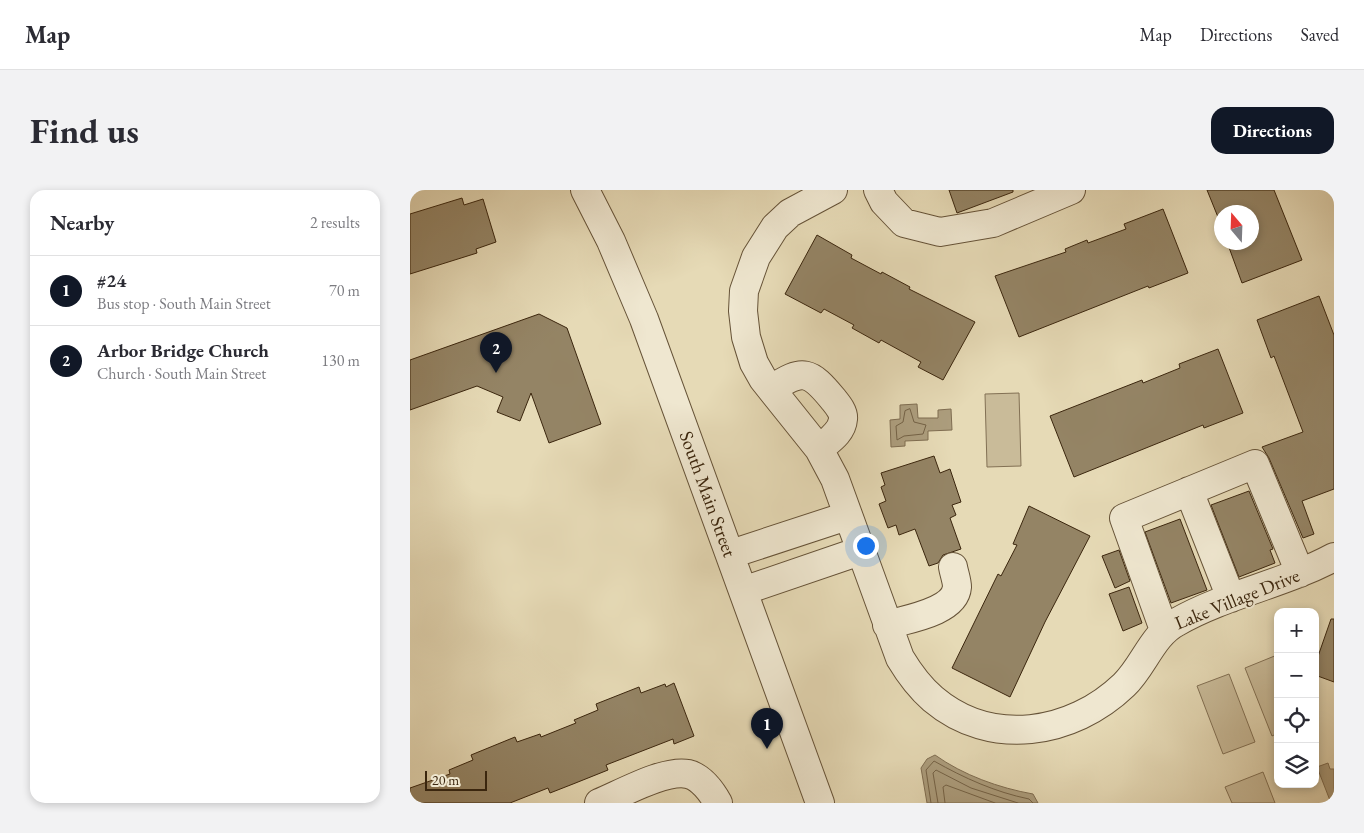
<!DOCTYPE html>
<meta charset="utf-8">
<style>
body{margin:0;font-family:"EB Garamond",serif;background:#f2f2f3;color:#2b2b33}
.controls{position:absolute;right:15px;bottom:15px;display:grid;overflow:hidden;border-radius:10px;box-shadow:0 2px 8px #0003}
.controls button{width:45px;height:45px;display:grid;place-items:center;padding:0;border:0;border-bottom:1px solid #e1e1e2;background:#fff;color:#2b2b33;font:25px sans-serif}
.compass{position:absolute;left:804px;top:15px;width:45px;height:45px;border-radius:50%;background:#fff;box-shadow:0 2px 8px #0003;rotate:341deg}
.scale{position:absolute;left:15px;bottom:12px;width:62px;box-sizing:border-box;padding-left:5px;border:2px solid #3b260e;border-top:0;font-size:14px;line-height:18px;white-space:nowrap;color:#3b260e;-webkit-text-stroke:4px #efe7d0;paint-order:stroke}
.you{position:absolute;left:455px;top:355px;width:18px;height:18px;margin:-12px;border:4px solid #fff;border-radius:50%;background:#1a73e8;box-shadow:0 0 0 8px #1a73e833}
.badge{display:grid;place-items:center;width:32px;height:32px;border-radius:50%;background:#111827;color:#fff;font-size:16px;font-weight:700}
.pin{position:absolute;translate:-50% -41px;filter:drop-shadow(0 1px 2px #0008)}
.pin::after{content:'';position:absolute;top:26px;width:18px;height:15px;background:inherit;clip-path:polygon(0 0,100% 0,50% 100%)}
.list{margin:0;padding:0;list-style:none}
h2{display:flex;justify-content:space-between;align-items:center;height:65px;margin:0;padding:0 20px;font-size:21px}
h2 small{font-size:16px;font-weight:400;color:#7c7c81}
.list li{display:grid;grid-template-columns:32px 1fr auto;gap:15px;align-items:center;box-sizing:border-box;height:70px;padding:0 20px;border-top:1px solid #e1e1e2}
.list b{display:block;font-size:19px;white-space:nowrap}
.list p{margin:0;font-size:16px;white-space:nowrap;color:#7c7c81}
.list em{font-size:16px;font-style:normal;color:#7c7c81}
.icon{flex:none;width:28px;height:28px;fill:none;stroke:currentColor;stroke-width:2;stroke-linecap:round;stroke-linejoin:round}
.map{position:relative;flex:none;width:924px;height:613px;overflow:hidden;border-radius:15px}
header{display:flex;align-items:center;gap:30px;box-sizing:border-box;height:70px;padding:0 25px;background:#fff;border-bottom:1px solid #e1e1e2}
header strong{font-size:24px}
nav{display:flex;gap:28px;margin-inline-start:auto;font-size:18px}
.intro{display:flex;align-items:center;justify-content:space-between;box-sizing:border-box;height:120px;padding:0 30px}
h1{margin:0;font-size:35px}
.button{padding:12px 22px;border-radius:15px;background:#111827;color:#fff;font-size:18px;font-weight:700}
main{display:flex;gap:30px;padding:0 30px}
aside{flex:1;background:#fff;border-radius:15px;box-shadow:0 2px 8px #0003}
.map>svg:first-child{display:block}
</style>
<header>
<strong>Map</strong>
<nav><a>Map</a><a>Directions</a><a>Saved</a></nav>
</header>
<div class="intro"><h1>Find us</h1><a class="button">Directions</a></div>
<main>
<aside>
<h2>Nearby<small>2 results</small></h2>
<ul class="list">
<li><span class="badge">1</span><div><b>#24</b><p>Bus stop · South Main Street</p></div><em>70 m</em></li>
<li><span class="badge">2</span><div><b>Arbor Bridge Church</b><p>Church · South Main Street</p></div><em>130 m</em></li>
</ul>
</aside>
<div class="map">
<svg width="924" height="613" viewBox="0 0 924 613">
<rect width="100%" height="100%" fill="#e6dab6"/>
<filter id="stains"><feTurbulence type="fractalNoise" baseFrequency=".004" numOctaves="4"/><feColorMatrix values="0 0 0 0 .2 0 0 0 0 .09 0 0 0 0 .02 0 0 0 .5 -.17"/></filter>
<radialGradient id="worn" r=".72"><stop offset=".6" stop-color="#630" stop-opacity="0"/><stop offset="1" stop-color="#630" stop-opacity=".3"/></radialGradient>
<!-- green -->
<path fill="#c9bb99" stroke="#827054" d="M609 203 611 276 577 277 575 204Z
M867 465 868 543 862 546 835 478Z
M819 484 845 552 813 564 787 496Z
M853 582 865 613H822L815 597Z"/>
<!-- water -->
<path fill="#ac9d7d" stroke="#7f6d51" d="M507 214 508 228H528V220L541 219 542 240 518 241V250L495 251V256L481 257 480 230 490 229V215Z
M525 565C553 585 589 598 623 604L628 613H517L511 578 517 569Z
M918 573 920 579H924V613H921L907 577Z"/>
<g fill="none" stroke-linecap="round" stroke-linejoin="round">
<!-- shore -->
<path stroke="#746246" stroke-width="1" d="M500 219 504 232 516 235 513 244 494 246 487 250 486 236 493 232 495 221Z
M521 613 516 580 524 571C554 588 585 602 619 609L623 613
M528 613 523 583 526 580 561 598 608 613
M535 613 533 597 536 595 585 613"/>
</g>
<!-- building -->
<path fill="#948465" stroke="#3b260e" d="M539 0H603V2L547 23Z
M797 0H864L892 70 832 93 817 52H842V22H812V37Z
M52 8 54 15 73 9 86 52 66 59 67 63 0 84V24Z
M753 19 778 83 739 98 738 96 609 147 585 86 656 62 655 59 677 50 678 53 716 39 714 34Z
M407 45 442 65 441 68 471 84 472 82 500 97 499 99 565 132 533 190 508 177 511 172 471 150 469 153 442 138 444 135 414 119 411 123 375 104Z
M909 106 924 145V299L892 311 904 344 893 348 859 268 852 257 893 242 864 166 861 168 847 130Z
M129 124 157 138 191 234 139 253 121 203 110 231 87 222 93 207 67 196 0 220V170Z
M808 159 833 223 794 238 793 235 664 287 640 226 732 190 733 193 770 178 769 174Z
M524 266 530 283 540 279 551 312 542 315 546 325 540 328 551 359 533 365 528 373 519 376 505 339 489 345 486 335 478 338 469 314 476 311 471 297 475 295 471 283Z
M839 301 863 359 860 360 865 373 829 387 801 315Z
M619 316 680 346 635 432 600 507 542 478 588 384 591 386 607 355 603 354Z
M770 329 797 400 761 413 735 342Z
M709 360 720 391 705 398 692 366Z
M719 397 732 433 713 441 699 404Z
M921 429H924V492L905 485V475Z
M264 493 284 546 264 554 263 549 196 575 198 580 163 594 140 603 138 598 100 613H0V598L40 584 39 580 63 570 61 565 105 547 107 552 130 544 131 547 166 533 164 530 188 520 186 514 229 497 231 503 255 494 256 497Z"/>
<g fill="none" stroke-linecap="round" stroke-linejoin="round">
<defs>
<path id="minor" d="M175 0 201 51 234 129 410 613
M423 0 380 23 365 37 346 67 334 101 333 121 336 147 344 173 353 189 409 259 425 289 490 468C499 483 509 497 523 509 581 558 662 545 714 495 734 476 742 445 767 432 816 404 874 394 924 367
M468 0 474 12 494 33 530 42 583 33 661 0
M362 199C393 178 400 181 423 209 427 214 434 222 433 229 432 243 418 251 409 259
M779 301 821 408
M321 364 437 326
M333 401 450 361
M477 435C497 429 545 422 547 397 547 391 544 383 543 377
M754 440 714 328 845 274 890 383
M189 613C211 604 255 579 278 584 291 587 302 602 308 613"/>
</defs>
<!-- minor casing -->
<use href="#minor" stroke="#665338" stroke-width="30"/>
<!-- minor -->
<use href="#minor" stroke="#efe7d0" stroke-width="28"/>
</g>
<g text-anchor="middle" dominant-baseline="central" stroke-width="4" stroke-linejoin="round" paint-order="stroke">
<!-- street labels -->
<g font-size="19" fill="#3b260e" stroke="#efe7d0">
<text transform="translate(298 304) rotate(70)">South Main Street</text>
<text transform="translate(827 409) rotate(-22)">Lake Village Drive</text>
</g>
</g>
<rect width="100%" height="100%" filter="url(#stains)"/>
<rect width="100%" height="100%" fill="url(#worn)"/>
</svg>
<div class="controls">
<button>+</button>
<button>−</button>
<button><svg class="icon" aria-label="locate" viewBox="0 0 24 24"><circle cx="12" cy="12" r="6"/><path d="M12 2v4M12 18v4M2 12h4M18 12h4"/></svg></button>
<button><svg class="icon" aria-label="layers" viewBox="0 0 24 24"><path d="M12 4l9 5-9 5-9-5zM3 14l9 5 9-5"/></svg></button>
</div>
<svg class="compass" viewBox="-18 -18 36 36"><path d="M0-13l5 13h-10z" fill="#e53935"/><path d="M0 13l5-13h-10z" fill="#7c7c81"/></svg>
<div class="scale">20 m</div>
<div class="you"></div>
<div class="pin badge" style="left:357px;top:559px">1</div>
<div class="pin badge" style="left:86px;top:183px">2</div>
</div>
</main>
